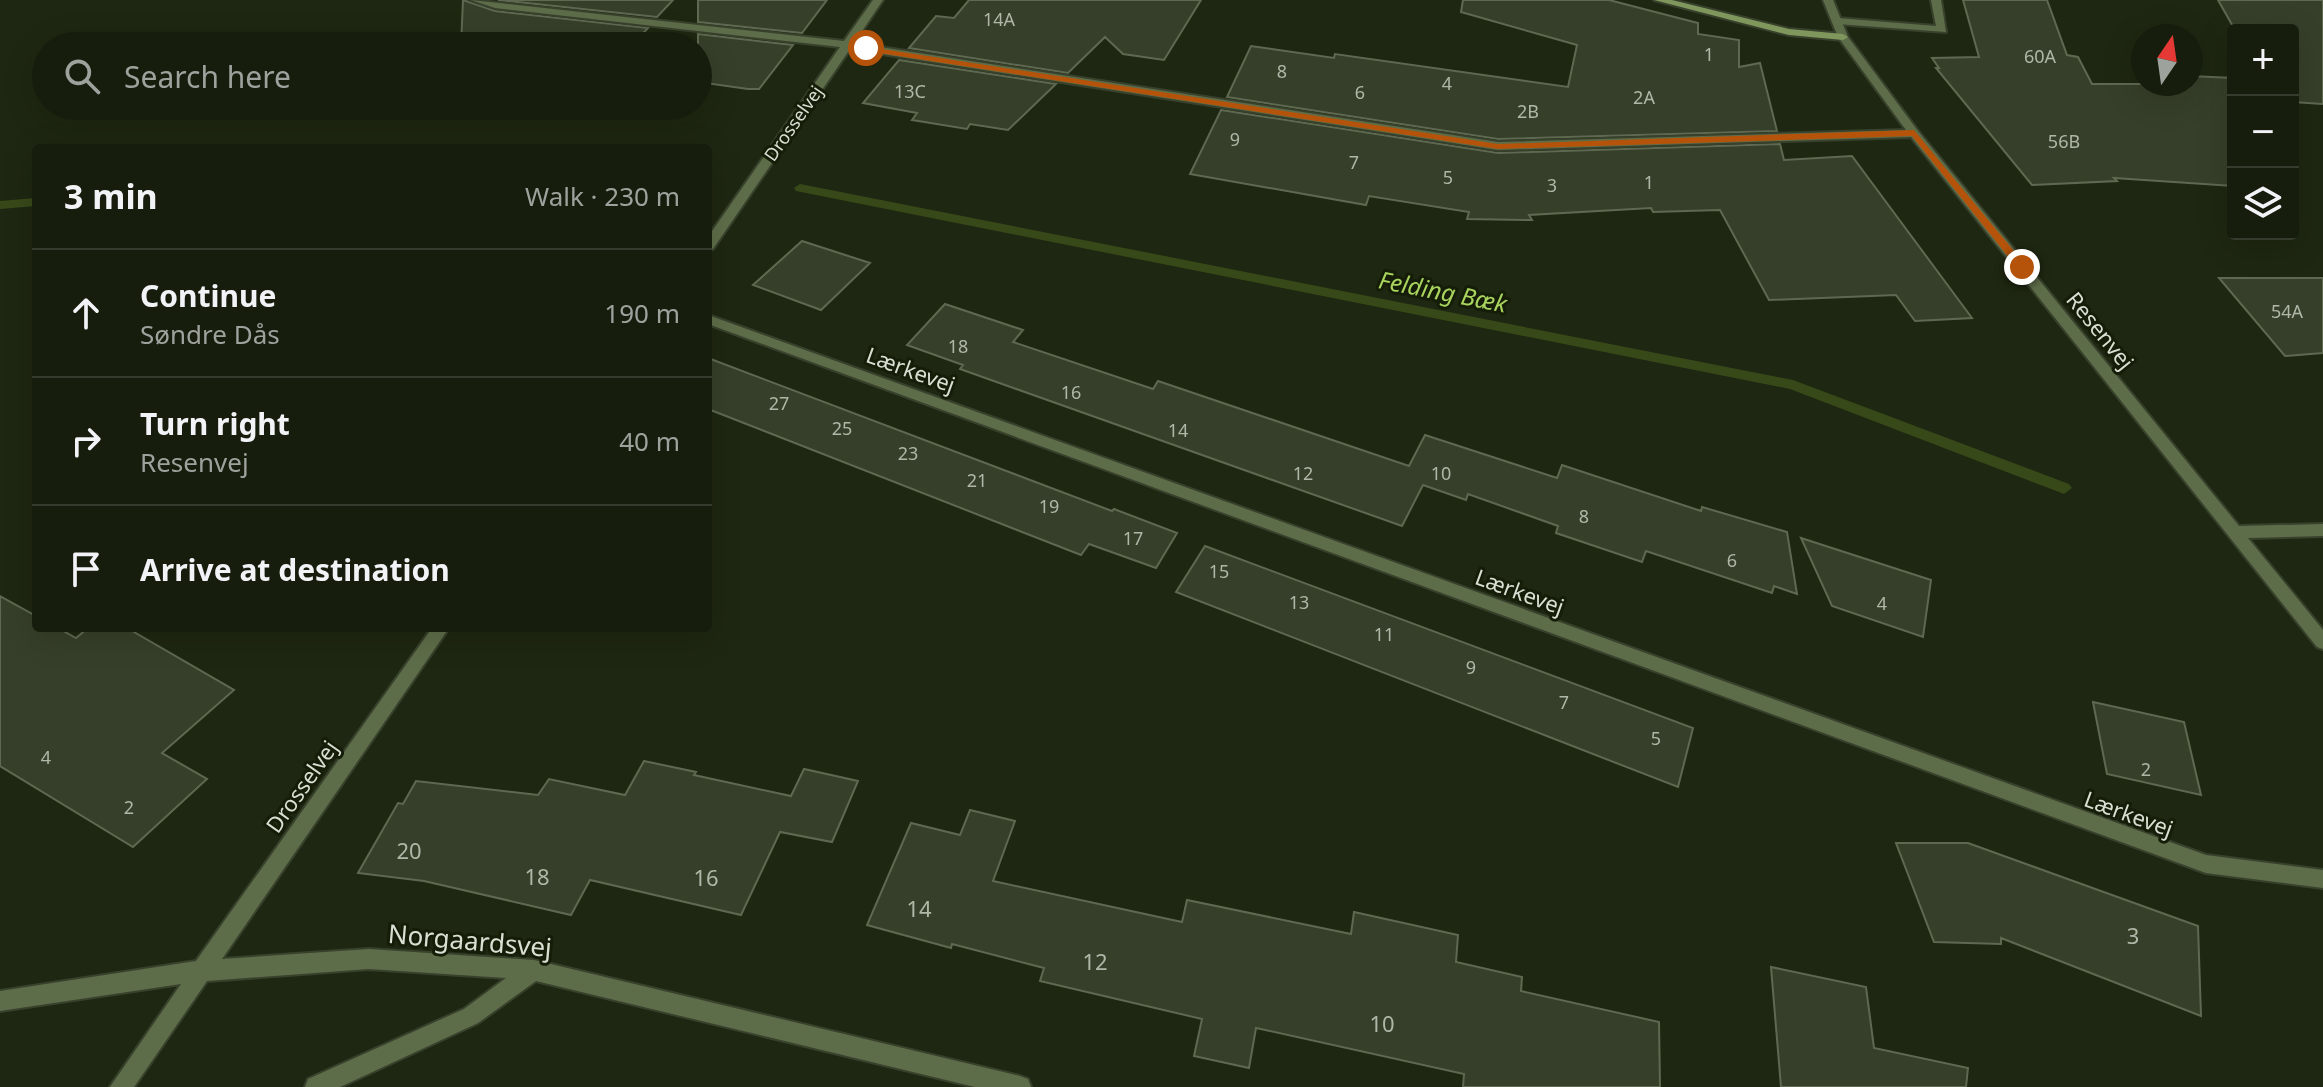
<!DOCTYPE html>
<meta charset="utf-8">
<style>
body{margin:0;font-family:"Noto Sans",sans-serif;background:#232a1b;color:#f1f3f6}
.controls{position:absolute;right:24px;top:24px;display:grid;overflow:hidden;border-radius:8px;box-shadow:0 8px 32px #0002}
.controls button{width:72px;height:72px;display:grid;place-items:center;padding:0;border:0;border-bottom:2px solid #353b2e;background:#161d0d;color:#f1f3f6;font:40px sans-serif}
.compass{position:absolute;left:2131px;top:24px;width:72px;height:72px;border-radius:50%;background:#161d0d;box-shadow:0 8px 32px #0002;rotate:13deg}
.stop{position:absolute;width:24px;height:24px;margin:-18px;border:6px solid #b45309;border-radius:50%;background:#fff}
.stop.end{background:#b45309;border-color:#fff;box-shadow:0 2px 8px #0008}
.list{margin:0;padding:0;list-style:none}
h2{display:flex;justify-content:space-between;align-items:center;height:104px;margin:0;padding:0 32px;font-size:34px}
h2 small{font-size:26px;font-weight:400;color:#9ea29d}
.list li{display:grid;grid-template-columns:52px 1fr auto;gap:24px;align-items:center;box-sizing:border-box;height:128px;padding:0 32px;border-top:2px solid #353b2e}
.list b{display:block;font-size:30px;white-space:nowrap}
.list p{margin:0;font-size:26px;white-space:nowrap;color:#9ea29d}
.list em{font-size:26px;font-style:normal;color:#9ea29d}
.icon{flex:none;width:44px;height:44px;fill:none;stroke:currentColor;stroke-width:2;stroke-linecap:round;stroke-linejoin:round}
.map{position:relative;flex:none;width:2323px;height:1087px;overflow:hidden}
.search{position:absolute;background:#161d0d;box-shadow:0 8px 32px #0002;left:32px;top:32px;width:680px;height:88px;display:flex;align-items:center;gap:20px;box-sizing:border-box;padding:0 28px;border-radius:44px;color:#9ea29d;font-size:30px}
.panel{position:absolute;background:#161d0d;box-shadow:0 8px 32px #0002;left:32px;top:144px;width:680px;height:488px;border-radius:8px}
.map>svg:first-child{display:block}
</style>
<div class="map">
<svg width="2323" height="1087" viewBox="0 0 2323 1087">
<rect width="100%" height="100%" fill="#1e2711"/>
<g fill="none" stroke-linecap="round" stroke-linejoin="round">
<!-- stream -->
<path fill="#384919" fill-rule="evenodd" d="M800 184 1793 380 2069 484 2072 488 2064 494 2059 492 1790 389 796 191 794 188Z
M36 198V206L0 209V201Z"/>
</g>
<!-- building -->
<path fill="#363f29" stroke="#5f6951" stroke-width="2" d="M463 0 495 11 648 28 631 46H461Z
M498 0H673L657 17Z
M698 0H827L802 33 698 22Z
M969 0H1201L1164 60 1123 54 1105 37 1068 73 909 48 936 16 954 18Z
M1463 0H1609L1698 23V34L1739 40V67L1760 63 1777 131 1498 139 1227 97 1251 46 1334 58 1335 54 1568 87 1577 45 1461 12Z
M1963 0H2047L2067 55 2078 57 2092 84H2191V76L2233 78V186L2114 178 2117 181 2032 185 1936 68H1939L1932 58 1979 57Z
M2218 0H2323V104L2293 102V30H2235Z
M698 34 793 45 759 89H748L698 82Z
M899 60 1056 84 1008 130 970 124 967 129 912 120 917 113 863 103Z
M1221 110 1498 153 1780 144 1784 160 1852 156 1972 318 1915 321 1896 295 1769 300 1720 210 1653 212 1651 208 1529 215 1532 220 1467 219 1469 212 1369 196 1366 205 1190 174Z
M802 241 870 263 821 310 753 285Z
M2219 278H2323V353L2285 356Z
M945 304 1023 330 1013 342 1153 389 1158 381 1409 466 1425 435 1557 478 1562 465 1701 511 1702 507 1787 532 1797 594 1774 586 1772 593 1646 551 1642 562 1556 533 1558 526 1468 494 1466 500 1423 485 1402 526 960 369 963 365 907 345Z
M708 358 1112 511 1114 509 1177 533 1156 568 1089 544 1081 555 708 409Z
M1801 538 1931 580 1923 637 1832 606Z
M1205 546 1693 728 1678 787 1176 592Z
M0 596 36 616V628H58L76 638 88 628H127L234 690 162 753 207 779 133 847 0 766Z
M2093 702 2184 722 2201 795 2107 774Z
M644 761 696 772 694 775 791 796 804 769 858 781 832 842 780 832 741 915 590 880 571 915 424 881 358 873 398 803 403 804 416 781 538 795 549 779 625 795Z
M970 810 1015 821 993 881 1182 922 1187 900 1351 934 1354 912 1458 935 1456 962 1522 977 1521 991 1659 1022 1660 1087H1463L1464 1074 1256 1028 1249 1068 1194 1056 1202 1019 1040 981 1044 968 952 944 951 948 867 925 911 823 960 835Z
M1896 843H1968L2198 926 2201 1016 2001 938V944L1934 942Z
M1771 967 1866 987 1874 1048 1968 1068 1966 1087H1781Z"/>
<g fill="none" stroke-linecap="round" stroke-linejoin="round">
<defs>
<path id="lane" d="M1931 0H1941L1946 32 1837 24 1832 21 1837 18 1936 26Z"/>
<path id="street" d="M471 0 844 41 873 0H883L854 43 1498 142 1906 130 1838 37 1823 0H1833L1848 37 1918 131 2239 526 2323 524V536L2248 538 2323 630V649L2317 647 1911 137 1498 150 850 49 713 249 708 250V237L840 47 495 8Z
M708 315 2206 855 2323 870V888L2206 873 708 324Z
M432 628H449L222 959 369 949 534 960 1020 1076 1028 1079 1031 1087H975L536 981 478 1023 340 1087H305L308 1079 464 1009 506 978 369 969 207 981 134 1087H110L181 984 0 1011V991L196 961Z"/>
<path id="secondary" d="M1654 0H1672L1789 29 1843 34 1848 37 1843 40 1789 35Z"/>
</defs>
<!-- lane casing -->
<use href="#lane" stroke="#38412c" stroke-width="4"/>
<!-- street casing -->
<use href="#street" stroke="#38412c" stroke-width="4"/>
<!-- secondary casing -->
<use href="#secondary" stroke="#38412c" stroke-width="4"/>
<!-- lane -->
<use href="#lane" fill="#5e6d49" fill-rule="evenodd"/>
<!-- street -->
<use href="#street" fill="#5e6d49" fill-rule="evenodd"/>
<!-- secondary -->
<use href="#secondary" fill="#7f975d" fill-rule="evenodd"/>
</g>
<!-- route -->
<path fill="#b45309" d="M863 46 1498 144 1914 130 2027 267 2018 269 1912 136 1498 149 866 51Z"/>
<g text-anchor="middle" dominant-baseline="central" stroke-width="6" stroke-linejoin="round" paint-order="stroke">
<!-- number labels -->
<g font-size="18" fill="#b0b7a8">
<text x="999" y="19">14A</text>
<text x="1709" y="54">1</text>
<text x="2040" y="56">60A</text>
<text x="1282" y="71">8</text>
<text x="1447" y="83">4</text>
<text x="910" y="91">13C</text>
<text x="1360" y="92">6</text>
<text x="1644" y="97">2A</text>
<text x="1528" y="111">2B</text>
<text x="1235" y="139">9</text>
<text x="2064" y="141">56B</text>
<text x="1354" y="162">7</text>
<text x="1448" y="177">5</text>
<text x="1649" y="182">1</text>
<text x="1552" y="185">3</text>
<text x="2287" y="311">54A</text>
<text x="958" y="346">18</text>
<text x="1071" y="392">16</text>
<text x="779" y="403">27</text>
<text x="842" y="428">25</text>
<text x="1178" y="430">14</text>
<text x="908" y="453">23</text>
<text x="1303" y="473">12</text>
<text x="1441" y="473">10</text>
<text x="977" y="480">21</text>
<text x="1049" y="506">19</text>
<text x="1584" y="516">8</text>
<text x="1133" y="538">17</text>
<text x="1732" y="560">6</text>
<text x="1219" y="571">15</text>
<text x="1299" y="602">13</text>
<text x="1882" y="603">4</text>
<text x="1384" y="634">11</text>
<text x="1471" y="667">9</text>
<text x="1564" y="702">7</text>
<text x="1656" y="738">5</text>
<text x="46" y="757">4</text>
<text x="2146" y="769">2</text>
<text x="129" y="807">2</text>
</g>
<!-- far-street labels -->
<g font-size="18" fill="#d9dfd2" stroke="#151d08">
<text transform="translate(793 123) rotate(-55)">Drosselvej</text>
</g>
<!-- street labels -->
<g font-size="22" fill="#d9dfd2" stroke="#151d08">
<text transform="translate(2101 330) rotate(51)">Resenvej</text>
<text transform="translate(911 369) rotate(20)">Lærkevej</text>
<text transform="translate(1520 591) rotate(20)">Lærkevej</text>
<text transform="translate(301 786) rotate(-55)">Drosselvej</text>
<text transform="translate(2129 813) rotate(20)">Lærkevej</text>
</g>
<!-- near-number labels -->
<g font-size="22" fill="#b0b7a8">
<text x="409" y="850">20</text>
<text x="537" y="876">18</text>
<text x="706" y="877">16</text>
<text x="919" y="908">14</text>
<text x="2133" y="935">3</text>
<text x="1095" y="961">12</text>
<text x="1382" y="1023">10</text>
</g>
<!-- water labels -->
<g font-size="24" font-style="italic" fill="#a9d55e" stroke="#151d08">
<text transform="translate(1443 291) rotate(11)">Felding Bæk</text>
</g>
<!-- near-street labels -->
<g font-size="26" fill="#d9dfd2" stroke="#151d08">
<text transform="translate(470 940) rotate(5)">Norgaardsvej</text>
</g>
</g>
</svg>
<div class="controls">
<button>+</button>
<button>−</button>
<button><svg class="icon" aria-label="layers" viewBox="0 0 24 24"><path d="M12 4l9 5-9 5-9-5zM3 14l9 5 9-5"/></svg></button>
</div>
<svg class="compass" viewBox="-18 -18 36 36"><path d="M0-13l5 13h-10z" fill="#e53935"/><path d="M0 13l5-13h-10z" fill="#9ea29d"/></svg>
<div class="stop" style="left:866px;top:48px"></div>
<div class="stop end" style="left:2022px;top:267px"></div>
<div class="search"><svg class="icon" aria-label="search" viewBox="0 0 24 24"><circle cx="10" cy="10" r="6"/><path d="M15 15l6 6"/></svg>Search here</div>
<section class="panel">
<h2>3 min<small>Walk · 230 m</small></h2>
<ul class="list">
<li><svg class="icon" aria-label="ahead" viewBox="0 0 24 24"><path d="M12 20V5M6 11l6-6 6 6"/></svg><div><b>Continue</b><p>Søndre Dås</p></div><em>190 m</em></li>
<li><svg class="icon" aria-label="right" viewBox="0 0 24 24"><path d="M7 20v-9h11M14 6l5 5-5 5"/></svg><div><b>Turn right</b><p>Resenvej</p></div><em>40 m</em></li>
<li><svg class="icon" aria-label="arrive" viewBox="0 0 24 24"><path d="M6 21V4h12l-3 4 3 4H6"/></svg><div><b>Arrive at destination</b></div></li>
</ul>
</section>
</div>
